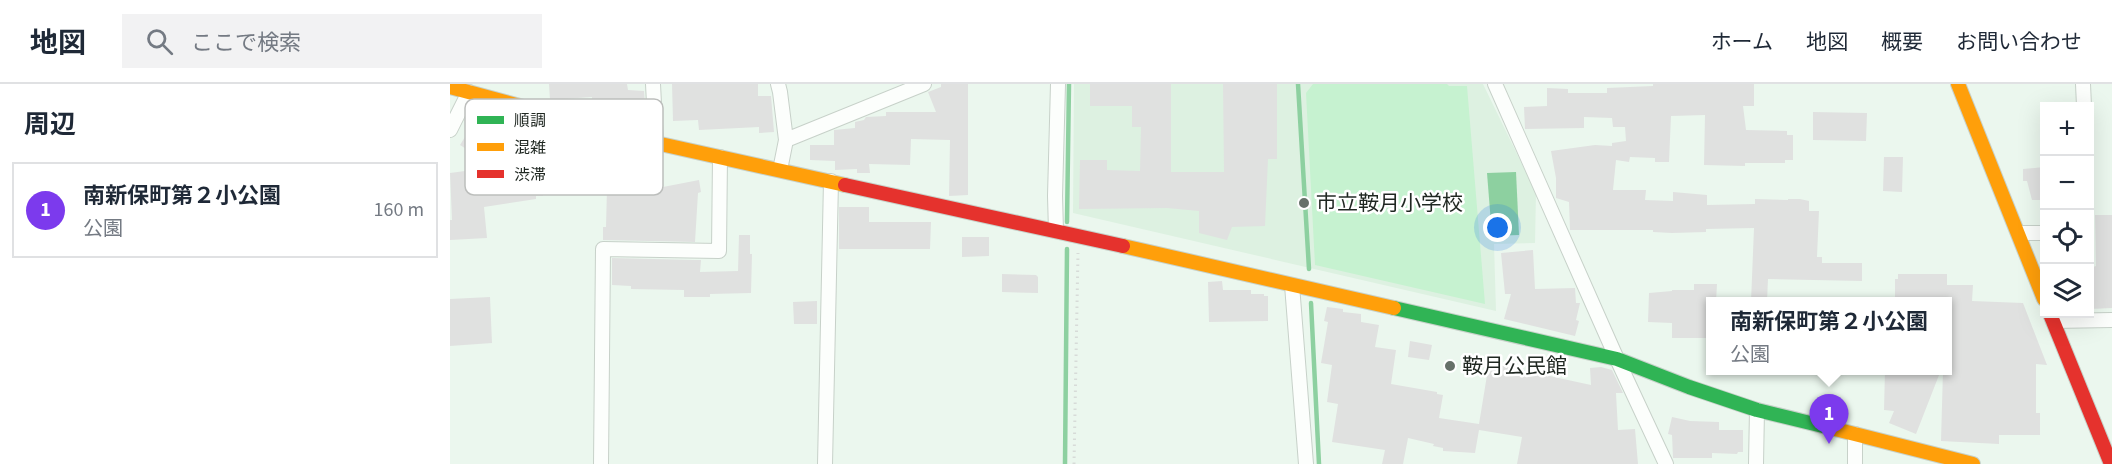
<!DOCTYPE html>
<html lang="ja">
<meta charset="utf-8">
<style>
body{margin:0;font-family:"Source Sans 3","Noto Sans JP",sans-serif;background:#f2f2f3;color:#1f2937}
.controls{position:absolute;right:18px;top:18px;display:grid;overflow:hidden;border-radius:0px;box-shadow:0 6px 24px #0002}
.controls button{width:54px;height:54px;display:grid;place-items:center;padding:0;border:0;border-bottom:2px solid #e0e1e3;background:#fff;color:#1f2937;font:30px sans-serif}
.you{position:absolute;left:1048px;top:144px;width:21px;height:21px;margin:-15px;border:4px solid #fff;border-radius:50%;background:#1a73e8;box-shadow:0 0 0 9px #1a73e833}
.badge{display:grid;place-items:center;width:39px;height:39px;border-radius:50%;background:#7c3aed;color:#fff;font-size:20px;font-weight:700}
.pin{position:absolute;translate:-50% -50px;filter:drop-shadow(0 2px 3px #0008)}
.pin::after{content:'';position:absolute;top:32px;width:21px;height:18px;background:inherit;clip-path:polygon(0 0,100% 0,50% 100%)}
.popup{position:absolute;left:1256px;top:213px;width:246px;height:78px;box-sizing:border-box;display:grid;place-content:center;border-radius:0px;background:#fff;filter:drop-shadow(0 2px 4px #0005);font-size:20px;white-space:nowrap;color:#747a83}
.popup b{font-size:22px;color:#1f2937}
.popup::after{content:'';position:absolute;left:50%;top:100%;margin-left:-12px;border:12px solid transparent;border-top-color:#fff}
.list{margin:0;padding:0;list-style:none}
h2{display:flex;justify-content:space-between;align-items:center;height:78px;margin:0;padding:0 24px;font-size:26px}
h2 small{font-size:20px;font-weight:400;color:#747a83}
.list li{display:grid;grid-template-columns:39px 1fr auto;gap:18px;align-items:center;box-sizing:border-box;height:96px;margin:0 12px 12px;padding:0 12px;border:2px solid #e0e1e3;border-radius:0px}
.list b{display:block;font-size:22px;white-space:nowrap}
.list p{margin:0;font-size:20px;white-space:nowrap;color:#747a83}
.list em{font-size:20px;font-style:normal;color:#747a83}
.icon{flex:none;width:33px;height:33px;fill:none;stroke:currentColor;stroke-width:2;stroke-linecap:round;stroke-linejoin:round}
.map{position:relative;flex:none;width:1662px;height:380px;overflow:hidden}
header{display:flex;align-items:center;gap:36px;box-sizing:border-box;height:84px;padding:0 30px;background:#fff;border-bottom:2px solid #e0e1e3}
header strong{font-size:28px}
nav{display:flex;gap:33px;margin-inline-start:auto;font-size:21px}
.search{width:420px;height:54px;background:#f2f2f3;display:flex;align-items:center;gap:15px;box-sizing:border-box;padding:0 21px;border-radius:0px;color:#747a83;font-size:22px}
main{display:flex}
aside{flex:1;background:#fff}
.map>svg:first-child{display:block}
</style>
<header>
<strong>地図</strong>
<div class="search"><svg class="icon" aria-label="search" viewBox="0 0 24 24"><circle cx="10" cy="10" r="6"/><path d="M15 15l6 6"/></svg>ここで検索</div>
<nav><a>ホーム</a><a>地図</a><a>概要</a><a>お問い合わせ</a></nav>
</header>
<main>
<aside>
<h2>周辺<small></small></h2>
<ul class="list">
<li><span class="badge">1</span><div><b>南新保町第２小公園</b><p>公園</p></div><em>160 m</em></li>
</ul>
</aside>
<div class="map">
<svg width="1662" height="380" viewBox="0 0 1662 380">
<rect width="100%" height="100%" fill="#ebf7ee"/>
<!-- built -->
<path fill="#ddf1e1" d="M624 0H1033L1086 109 1085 159 1044 160 1046 227 623 129Z"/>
<!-- green -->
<path fill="#c6f2d0" d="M863 0H997L999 2H1017L1035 220 865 181 856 9Z"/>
<!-- water -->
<path fill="#8dd0a0" d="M1066 88 1069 151 1042 152 1037 89Z"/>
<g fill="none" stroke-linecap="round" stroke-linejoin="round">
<!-- stream -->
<path stroke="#8dd0a0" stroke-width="4.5" d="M848 0 859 185
M617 138 619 0
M861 219 869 380
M615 380 617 165"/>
</g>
<!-- building -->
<path fill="#e0e1e0" d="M99 0H177L178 6 194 7 196 34 165 36V29L143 30 142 13 100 16Z
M222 0H308V12H321L324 48 309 49V43L249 46 248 36 223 37Z
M491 0H518V111L499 112 500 56 461 55 460 81 419 80 420 89H407V85L385 86V77L360 76V61H384V46L405 44V38L414 36 416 33 436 32V28H486L478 8 491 3Z
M640 0H721V88H774L773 0H827V75H818L815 142 782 143 777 156 749 149V127L717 124 629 125 630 76H657V86L690 87 691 43H682V22H640Z
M1203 0H1304V22H1293L1296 46 1337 47V51H1343V76H1335V79H1295V82L1254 81 1255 31 1221 32 1219 78H1205V74L1180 73 1179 78 1166 76 1163 106H1196L1195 116 1223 117V108L1257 111V121L1305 120V115L1338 116V115H1350L1359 117V127H1369L1367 173H1372V179H1412V197L1318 195 1317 218H1301L1304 144 1256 145V148L1222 149 1203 148V146H1120L1119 118 1106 114V94L1101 67 1145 61 1162 62V59L1176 57 1175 43H1163L1162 34 1134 33V44L1075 45 1074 23 1097 22V4L1118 5V9H1157V4L1203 2Z
M1363 28 1417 29 1416 57 1363 56Z
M26 35 33 40 56 38 83 46H94V50H109L110 67 128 66 129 82 177 78V70L190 69 191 75 207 73V77H210L213 103 249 96 251 108 248 109 245 158 153 156V143H156L157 104 92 107 93 112H86V115L34 123 37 154 0 156V136H2L0 89 15 87V84L43 82 10 61Z
M1434 73H1453L1452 108 1433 107Z
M1594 83V116H1582L1577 97H1573V85Z
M389 123H419V138H481L480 165H389Z
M1645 131H1662V224L1640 225V184L1646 182Z
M289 151H300V170H302L301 209 260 210V213H234V206L181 205V202L162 201V174L245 176H251L250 188 288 187Z
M512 153H539V172L512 173Z
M1083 166 1085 205 1125 204 1126 219H1130L1126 236 1129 237 1125 252 1054 235 1061 210H1055L1051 169Z
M552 190 586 191 588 193V209L552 208Z
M1448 190H1497V201H1523L1522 217 1573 219 1597 281 1586 280V329H1590V351H1549V360L1491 357 1493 286H1497V218H1445V195H1448Z
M772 197 773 206H801V210H814V212H818V237L759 238 758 198Z
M1244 200H1267L1266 218H1260V254H1222V239L1198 238 1199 209 1222 207V206H1244Z
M40 213 42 259 0 262V215Z
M367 217V240H344L343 218Z
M877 223 893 225V228L911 230V238L929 241 925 263 946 266 941 300 987 308V310L993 311 989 334 1029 340 1039 279 1141 301 1140 284 1151 283 1162 286 1173 309H1166L1168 346 1185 345 1188 380H1067L1072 353 1029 346 1025 369 993 367V364L983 362 984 360 958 354 953 380H932L935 366 882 358 888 320 877 318 882 281 871 279 878 238 874 237Z
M960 257 982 261 979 276 958 273Z
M1435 286H1491L1466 350 1439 339 1444 327 1434 326Z
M1222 333 1240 337 1269 338V346H1293V368H1288L1287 370 1262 369V374H1223L1222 351 1218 350Z"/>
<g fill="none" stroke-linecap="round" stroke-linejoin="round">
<defs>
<path id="street" d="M203 0 206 59
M328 0 330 8 336 56
M1045 0 1167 275 1216 380
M1633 0 1634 22
M0 46 19 8
M330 86 336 56 474 0
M606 147 605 112 608 0
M1568 149H1594
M842 201 856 380
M1603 237 1662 236
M151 380 153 165 269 167 270 73
M375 380 381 97
M1306 380 1307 326
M1405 380V350"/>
<path id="fast" d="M944 224 1167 275 1239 303 1307 326 1381 344"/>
<path id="slow" d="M1508 0 1594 215
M0 3 206 59 395 101
M673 162 944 224
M1381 344 1523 380"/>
<path id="jam" d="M395 101 673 162
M1600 230 1661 380"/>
</defs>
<!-- street casing -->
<use href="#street" stroke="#c7d1c9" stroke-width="16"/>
<!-- fast casing -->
<use href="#fast" stroke="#c7d1c9" stroke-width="16"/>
<!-- slow casing -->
<use href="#slow" stroke="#c7d1c9" stroke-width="16"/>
<!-- jam casing -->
<use href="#jam" stroke="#c7d1c9" stroke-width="16"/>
<!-- path -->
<path stroke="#d7dbd8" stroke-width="3" stroke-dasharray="1.5 4.5" stroke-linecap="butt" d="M624 380 628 169"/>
<!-- street -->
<use href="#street" stroke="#fcfefc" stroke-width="14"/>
<!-- fast -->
<use href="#fast" stroke="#30b455" stroke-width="14"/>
<!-- slow -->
<use href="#slow" stroke="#ff9f0a" stroke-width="14"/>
<!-- jam -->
<use href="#jam" stroke="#e5322d" stroke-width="14"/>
</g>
<!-- markers -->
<g fill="#667069" stroke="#fff" stroke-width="2">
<circle cx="854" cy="119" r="6"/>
<circle cx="1000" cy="282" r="6"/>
</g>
<g text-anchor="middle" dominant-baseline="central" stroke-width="5" stroke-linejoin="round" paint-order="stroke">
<!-- poi labels -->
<g font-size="21" fill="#1f2721" stroke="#fff" text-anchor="start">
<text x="866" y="119">市立鞍月小学校</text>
<text x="1012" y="282">鞍月公民館</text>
</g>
</g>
<!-- legend -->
<rect x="15" y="15" width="198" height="96" rx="9" fill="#fff" stroke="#bcbebc" stroke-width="1.5"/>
<rect x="27" y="32" width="27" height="8" fill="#30b455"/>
<rect x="27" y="59" width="27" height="8" fill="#ff9f0a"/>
<rect x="27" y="86" width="27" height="8" fill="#e5322d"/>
<g font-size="16" fill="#1f2721">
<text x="64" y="42">順調</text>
<text x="64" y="69">混雑</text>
<text x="64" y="96">渋滞</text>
</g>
</svg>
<div class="controls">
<button>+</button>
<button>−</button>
<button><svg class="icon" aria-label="locate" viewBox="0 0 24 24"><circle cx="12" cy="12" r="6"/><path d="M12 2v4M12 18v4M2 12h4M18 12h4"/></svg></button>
<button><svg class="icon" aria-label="layers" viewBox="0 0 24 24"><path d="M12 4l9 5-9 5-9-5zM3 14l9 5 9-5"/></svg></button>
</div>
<div class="you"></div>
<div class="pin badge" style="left:1379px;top:360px">1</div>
<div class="popup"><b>南新保町第２小公園</b>公園</div>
</div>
</main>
